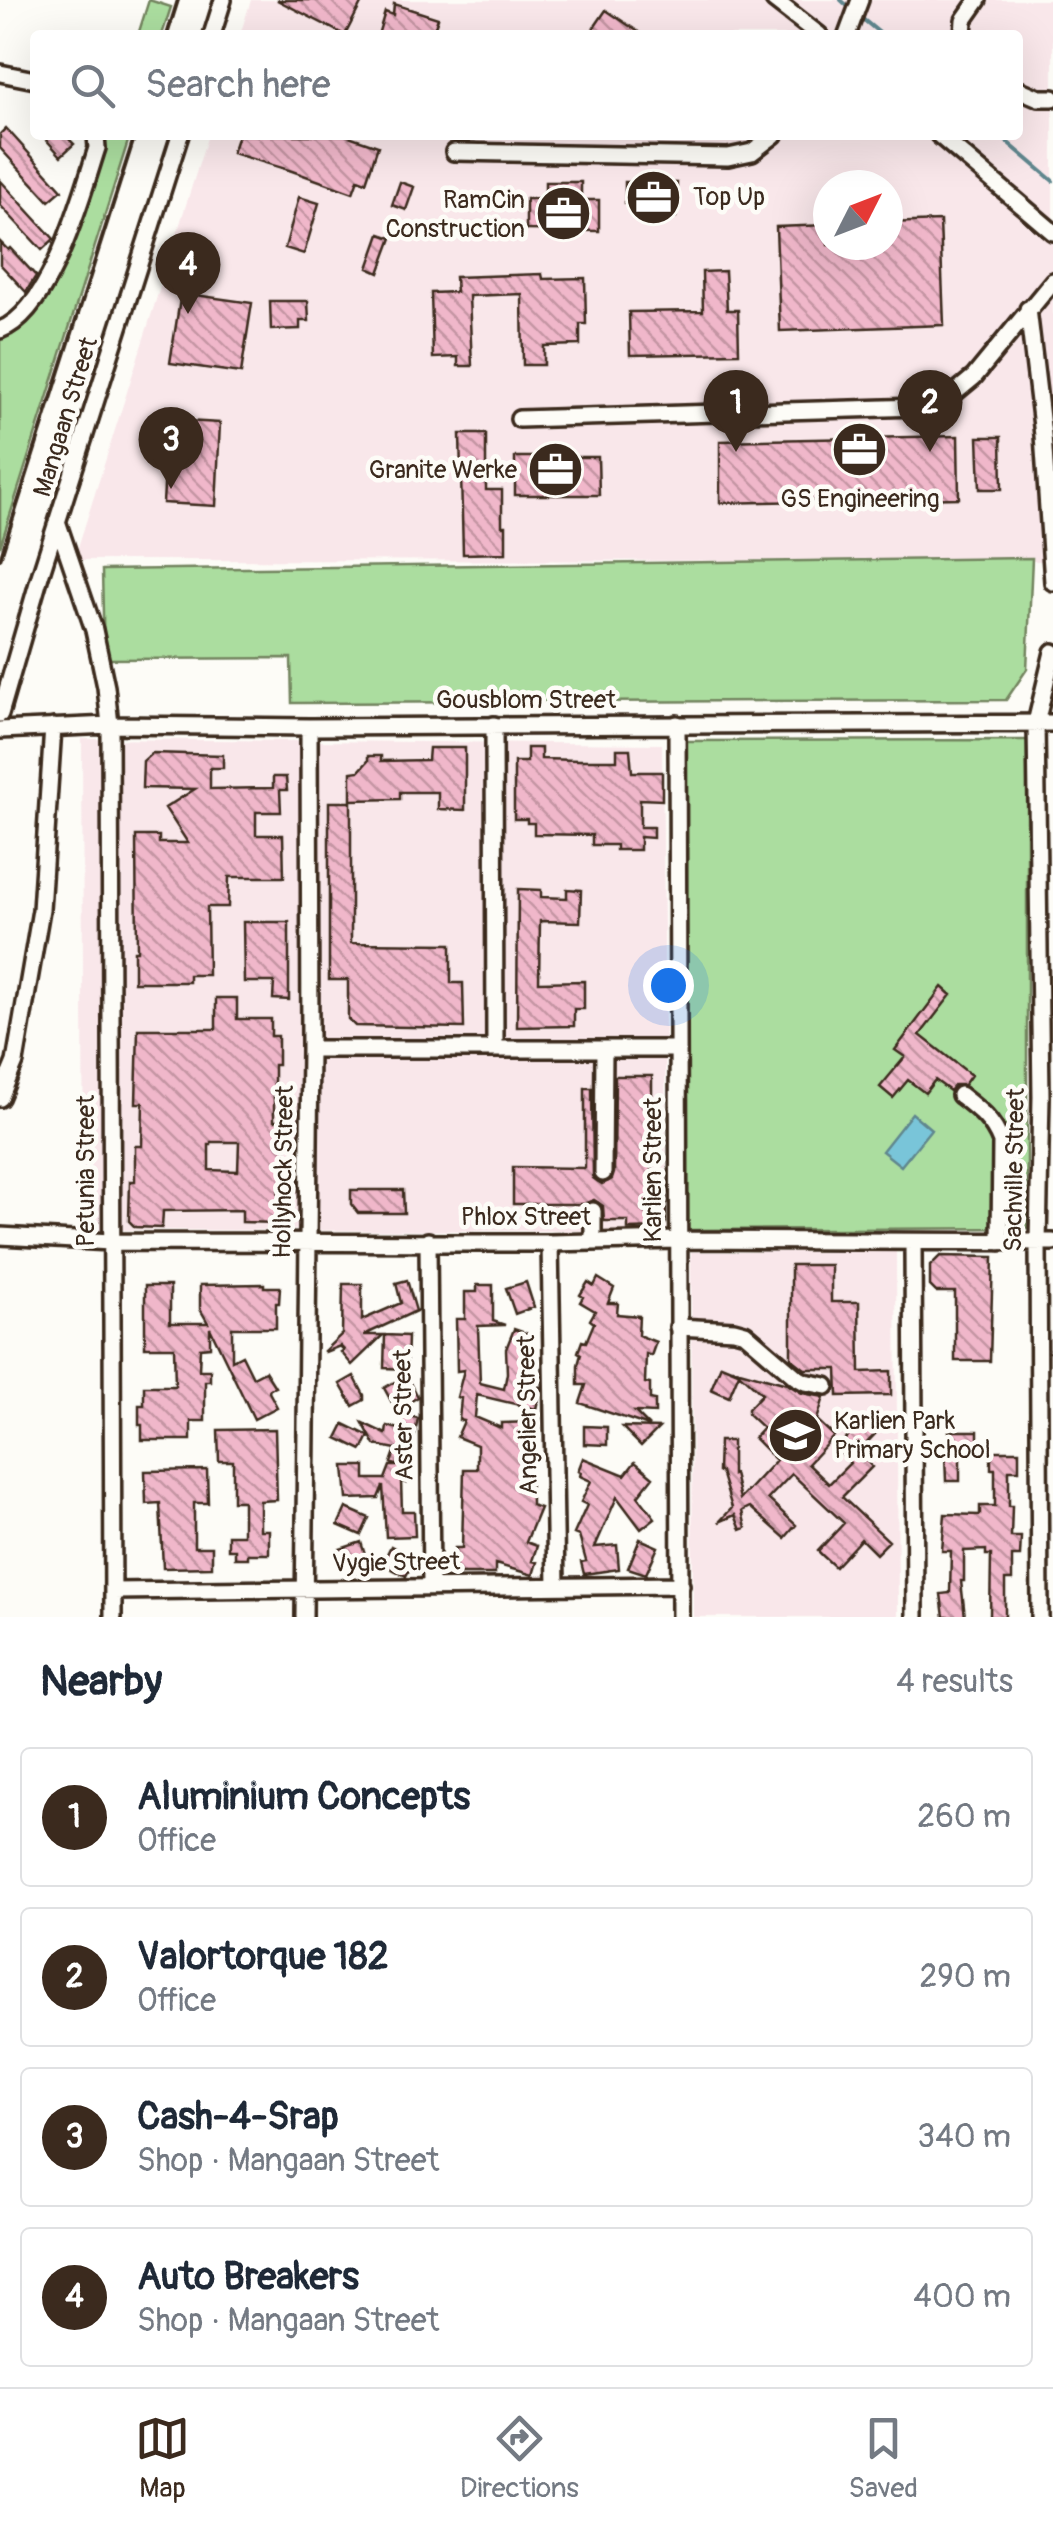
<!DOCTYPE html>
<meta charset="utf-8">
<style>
body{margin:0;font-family:Pangolin,sans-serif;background:#f2f2f3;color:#1f2937}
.compass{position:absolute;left:813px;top:170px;width:90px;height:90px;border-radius:50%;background:#fff;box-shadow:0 10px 40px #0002;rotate:48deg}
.you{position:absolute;left:668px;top:985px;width:35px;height:35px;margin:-25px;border:8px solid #fff;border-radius:50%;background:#1a73e8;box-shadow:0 0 0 15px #1a73e833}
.badge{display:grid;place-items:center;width:65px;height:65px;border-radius:50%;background:#3b2a1e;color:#fff;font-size:32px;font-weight:700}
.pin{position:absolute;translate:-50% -82px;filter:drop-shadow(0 2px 5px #0008)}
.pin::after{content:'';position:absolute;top:52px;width:35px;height:30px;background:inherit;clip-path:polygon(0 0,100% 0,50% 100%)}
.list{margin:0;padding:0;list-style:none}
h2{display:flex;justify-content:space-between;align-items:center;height:130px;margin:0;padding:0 40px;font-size:42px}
h2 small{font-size:32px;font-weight:400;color:#747a83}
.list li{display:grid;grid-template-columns:65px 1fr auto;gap:30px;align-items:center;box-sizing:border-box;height:140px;margin:0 20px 20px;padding:0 20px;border:2px solid #e0e1e3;border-radius:10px}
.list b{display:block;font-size:38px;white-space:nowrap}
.list p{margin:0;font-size:32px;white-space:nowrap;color:#747a83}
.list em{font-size:32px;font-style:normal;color:#747a83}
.icon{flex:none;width:55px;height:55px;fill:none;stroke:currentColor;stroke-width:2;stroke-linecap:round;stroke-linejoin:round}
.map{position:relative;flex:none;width:1053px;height:1617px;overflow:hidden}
.search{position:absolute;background:#fff;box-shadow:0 10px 40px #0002;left:30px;right:30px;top:30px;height:110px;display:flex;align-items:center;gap:25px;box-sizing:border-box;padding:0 35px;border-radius:10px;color:#747a83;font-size:38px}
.sheet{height:770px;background:#fff}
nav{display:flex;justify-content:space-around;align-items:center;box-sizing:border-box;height:140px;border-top:2px solid #e0e1e3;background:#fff;font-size:28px;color:#747a83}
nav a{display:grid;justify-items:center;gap:5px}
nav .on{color:#3b2a1e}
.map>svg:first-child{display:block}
</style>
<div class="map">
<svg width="1053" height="1617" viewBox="0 0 1053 1617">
<defs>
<pattern id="building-back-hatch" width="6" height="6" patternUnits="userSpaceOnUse" patternTransform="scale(2.5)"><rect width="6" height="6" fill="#f0b7ca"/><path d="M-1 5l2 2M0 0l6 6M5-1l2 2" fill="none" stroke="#c495a3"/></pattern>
</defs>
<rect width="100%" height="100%" fill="#fdfcf7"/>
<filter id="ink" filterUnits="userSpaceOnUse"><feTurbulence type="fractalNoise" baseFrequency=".01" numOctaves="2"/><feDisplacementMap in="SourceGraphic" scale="20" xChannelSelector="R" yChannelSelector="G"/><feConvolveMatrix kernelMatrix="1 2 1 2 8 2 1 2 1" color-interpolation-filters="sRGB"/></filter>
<g filter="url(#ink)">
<!-- built -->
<path fill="#f9e7ea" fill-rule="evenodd" d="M251 0H1053V561L74 560 208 135H1018V35H240ZM828 185H888V245H828Z
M82 739 662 744 667 1231 84 1230Z
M691 1252H896L898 1617H693Z"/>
<!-- green -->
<path fill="#abdd9f" stroke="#73845e" stroke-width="2.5" d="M149 0 171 7 162 35H138Z
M107 135H130L0 547V338C66 308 87 199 107 135Z
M1032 558 1027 669 1006 700 292 703 291 658 104 659 102 570Z
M1027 740V1228L687 1230V741Z"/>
<!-- water -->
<path fill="#79c5d9" stroke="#60878e" stroke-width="2.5" d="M912 1113 931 1129 901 1166 882 1151Z"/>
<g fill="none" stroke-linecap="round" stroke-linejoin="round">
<!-- stream -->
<path stroke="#60878e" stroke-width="4" d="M841 0 852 10
M859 16 882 35
M999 135 1053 181"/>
</g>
<!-- building -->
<path fill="url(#building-back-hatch)" stroke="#3b2a1e" stroke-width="2.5" fill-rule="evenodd" d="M277 0H363L345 35Z
M394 4 438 18 432 35H378L385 12 393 15Z
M606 10 643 35H589Z
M6 128 62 190 49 201 0 148V134Z
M42 135H65L74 144 61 156Z
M238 135H346L378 146 366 182 358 179 353 193 292 171 232 153Z
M0 180 54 239 42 250 0 205Z
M400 182 414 187 406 210 392 205Z
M545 182H581V200H599V231L526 230V199H545Z
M625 182 677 183 676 217 633 216V203H625Z
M299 197 319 203 304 254 285 248Z
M940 221 944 325 780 331 776 227 828 225V245H888V223Z
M380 234 392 238 379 273 368 268Z
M0 242 8 250 10 248 36 276 26 292 0 264Z
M725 271 727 310H738L739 353 630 355 629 312 703 311 702 272Z
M542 274 543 279 585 278 586 324H580V345L544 346V365H523L522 294 469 296 472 366H458V357L433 358 431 293 456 292 455 277Z
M181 293 252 303 241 373 170 363Z
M270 301H308L309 321H300V329L271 330Z
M168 420 220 423 216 506 163 503Z
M460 434H486V490H502V526H506V553L463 554Z
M958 436 959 498 720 503V441Z
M978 437H1001L1002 489H980Z
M515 457H598L599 495H515Z
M429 748H465V810L438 809V792H400V799L351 800V772L359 771 368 761V756H381V761L428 760Z
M527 748H541V759L579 760H617V749H630L632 772H662V800L640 799V827H653V838L640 837V850H616V845H592V835L534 834V823H527V819H514V762H527Z
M152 753 223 755V768H210V789L273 788V777H286L287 790H280L281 812H256V835H283L284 877H229L228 907H207L208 975H189V982H134V951H137L136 836H159V843H188L165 808 195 789 142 788 143 761Z
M329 802H351V943L451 944V983H463L464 1028 355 1026 348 1019V980H329Z
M518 889 541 890V897L567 898V889L581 890 580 922 540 921 539 982 584 981V1009H574V1026L517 1027Z
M243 922H289V1000L273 999 274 982H244Z
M942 987 951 995 920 1035 971 1075 964 1085H955L950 1091 935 1080 925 1093 908 1080 893 1098 880 1087 905 1057 895 1050Z
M216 998H237V1019H271V1036H278V1065H274V1121H285V1158L297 1159 296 1189 279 1188 277 1223 242 1222V1210L163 1211 162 1228 135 1227 129 1221 130 1181H135V1146H142L143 1103H136L138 1029H216ZM211 1142H239L238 1171 209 1170V1145H211Z
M615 1076H652V1181H666V1223L662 1228 628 1229V1221H604L603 1206 594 1200 584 1204H513V1167L585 1168V1088H592L593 1178 602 1184 612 1179 614 1173Z
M351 1190H403L404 1213H358L351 1204Z
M940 1256 993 1257 990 1361H955V1292H936L930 1286V1266Z
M791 1265H831V1302H859L860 1372 891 1371V1395L838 1396 837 1369H805L791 1358Z
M598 1278 614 1288 608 1303H618L617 1314 639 1316 638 1335 656 1342 651 1356 646 1354 645 1383 650 1384V1399L655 1400V1413L635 1412 649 1426 580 1403 586 1385H578V1365L581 1354 578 1352 582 1341 586 1342 594 1323 590 1320 595 1311 580 1302 583 1297 580 1295 588 1282 594 1286Z
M407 1280 416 1311 364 1335H383L352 1365 341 1352 344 1350 340 1346 325 1352 324 1351 342 1334 343 1284H362V1320L401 1303 396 1283Z
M526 1282 534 1307 515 1314 506 1288Z
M264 1284V1287H280L279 1303H276V1328H232V1360L242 1355 253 1377 265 1371 275 1387 270 1389 269 1392 277 1407 254 1419 210 1328V1347L200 1348 199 1370H210V1381H205V1421H191V1440H142V1425H139V1405H144V1386H175L174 1347H145V1286H170V1323H208L200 1309V1285Z
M477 1285H493V1321L505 1325 478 1326 480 1383 504 1389 507 1373 506 1349 514 1329 534 1336 527 1353 529 1385 541 1387 536 1409 477 1395 475 1417 501 1428V1423L534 1422 535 1443 530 1444 531 1505 540 1508 526 1542 537 1546 532 1561 537 1562 533 1575 495 1564V1574H455V1548H462L464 1469H477V1445L457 1437 464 1421 459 1420 461 1398 457 1397 464 1370 457 1371 456 1319H465V1292H477Z
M385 1335 408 1336 407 1369 384 1368Z
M721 1365 738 1372 736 1370 787 1384 802 1393 824 1397 817 1420 834 1436 808 1464 829 1484 850 1463 836 1448 868 1417 880 1429 858 1452 872 1467 842 1497 889 1541 876 1554 861 1539 835 1567 823 1556 818 1551 844 1523 792 1474 768 1499 796 1525 785 1538 750 1507 742 1511 746 1528 741 1530 735 1515 719 1522 732 1508 721 1472H718L719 1441H732V1475L734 1474 740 1499 776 1460 754 1438 763 1428 748 1414V1409L762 1394 739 1373 729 1397 711 1389Z
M407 1375 418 1397 396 1410 384 1388Z
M354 1376 364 1395V1400L353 1406 340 1384Z
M398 1414 418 1418 409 1466H412L406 1483 401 1481 402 1511H414L415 1536 386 1537 383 1486 378 1498 347 1499 344 1466H365V1479H385L390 1466H398L391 1463 396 1449 375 1445 363 1423 386 1434 387 1426 408 1431Z
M344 1424 369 1436 362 1450 337 1438Z
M584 1426 607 1427V1445L584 1444Z
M622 1427 659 1428 641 1446Z
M275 1429 277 1500 260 1501V1530H269V1554H248V1558H235V1550H228V1535H243V1501H233V1461H219L218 1430Z
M949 1431H978V1448L950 1447Z
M991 1451H1019V1470H1009V1506H1012L1011 1537H1021L1020 1556H1012V1580H1005V1617H990L991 1555H986V1550L964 1551V1581H961L965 1617H944L941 1594 950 1593 951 1551H942L945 1514 980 1515V1506H995V1469H991Z
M945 1455H960V1481H946Z
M583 1458 625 1475 635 1462 653 1477 638 1496 655 1518 641 1529 617 1497 595 1547 617 1545 619 1569 584 1574 581 1562 586 1561 579 1536 574 1534 587 1505 581 1502 591 1481 580 1476 581 1472 578 1471Z
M207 1470 208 1503H194V1547H212V1567L163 1568 160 1503 146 1504 145 1471Z
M346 1508 369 1518 361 1535 338 1525Z
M640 1539 658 1547 646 1574 628 1568Z
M361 1542 369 1568 347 1575 340 1549Z
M391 1546 415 1558 406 1576 382 1564Z"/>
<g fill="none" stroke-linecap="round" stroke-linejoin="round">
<defs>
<path id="minor" d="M774 0 819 35
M212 35 223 0
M847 35 860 0
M963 35 964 20 978 0
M0 73 35 80
M1018 89 1039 98H1053
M939 135 1053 232
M454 152 728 157 752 152 774 135
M1028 309 1043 435 1053 582
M0 330C51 311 81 197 97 148L96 135
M519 419 919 407 951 396 974 377 1053 281
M58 524 94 630 106 687 110 725 113 1617
M0 714 40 576 180 135
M677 724 680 1617
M494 725 495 1049
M0 730 110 725 309 727 1053 723
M310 1049H678
M960 1095C978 1109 993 1120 1001 1142L1000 1242
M0 1098 15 1062 41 910 53 727
M603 1173 604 1049
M0 1236 111 1242 550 1243 678 1240 1053 1242
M428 1241 431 1587
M593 1242V1211
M913 1242 915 1617
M550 1243 556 1586
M678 1327 734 1330 745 1333 796 1377 805 1382 826 1386
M113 1591 681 1585
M304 1617 310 1049 309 727
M1040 1617 1038 1242 1041 1097 1036 723 1053 652"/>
</defs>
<!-- minor casing -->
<use href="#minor" stroke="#3b2a1e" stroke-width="22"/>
<!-- minor -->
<use href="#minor" stroke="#fdfcf7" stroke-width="15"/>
<!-- rail -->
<path stroke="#3b2a1e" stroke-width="4" d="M167 35 178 0
M0 559 135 135"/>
</g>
</g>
<!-- icons -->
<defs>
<symbol id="office-disc" viewBox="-11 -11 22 22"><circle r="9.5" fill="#3b2a1e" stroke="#fdfcf7"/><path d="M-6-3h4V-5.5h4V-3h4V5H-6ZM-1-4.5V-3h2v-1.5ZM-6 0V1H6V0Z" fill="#fff"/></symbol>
<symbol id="school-disc" viewBox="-11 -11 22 22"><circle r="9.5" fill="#3b2a1e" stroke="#fdfcf7"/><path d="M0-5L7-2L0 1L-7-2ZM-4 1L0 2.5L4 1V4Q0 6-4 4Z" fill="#fff"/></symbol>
</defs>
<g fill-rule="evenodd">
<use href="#office-disc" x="622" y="166" width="63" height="63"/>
<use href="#office-disc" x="532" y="182" width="63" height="63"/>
<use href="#office-disc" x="828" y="418" width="63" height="63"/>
<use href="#office-disc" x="524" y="438" width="63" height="63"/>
<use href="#school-disc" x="764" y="1404" width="63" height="63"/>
</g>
<g text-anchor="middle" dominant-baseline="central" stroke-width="9" stroke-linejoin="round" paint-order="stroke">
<!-- poi labels -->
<g font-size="25" fill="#3b2a1e" stroke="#fdfcf7" text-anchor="start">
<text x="693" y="197">Top Up</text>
<text x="525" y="200" text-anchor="end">RamCin<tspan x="525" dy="29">Construction</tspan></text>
<text x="517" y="470" text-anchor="end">Granite Werke</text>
<text x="860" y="499" text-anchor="middle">GS Engineering</text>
<text x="834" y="1421">Karlien Park<tspan x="834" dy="29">Primary School</tspan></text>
</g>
<!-- street labels -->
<g font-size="25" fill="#3b2a1e" stroke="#fdfcf7">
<text transform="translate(66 417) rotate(-73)">Mangaan Street</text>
<text x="526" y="700">Gousblom Street</text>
<text transform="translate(653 1170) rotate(-90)">Karlien Street</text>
<text transform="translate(1015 1170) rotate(-89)">Sachville Street</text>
<text transform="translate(86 1171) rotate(-90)">Petunia Street</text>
<text transform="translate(284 1172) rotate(-89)">Hollyhock Street</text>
<text x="526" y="1217">Phlox Street</text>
<text transform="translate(404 1415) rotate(-91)">Aster Street</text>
<text transform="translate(528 1415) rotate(-91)">Angelier Street</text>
<text transform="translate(396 1563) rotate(-1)">Vygie Street</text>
</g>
</g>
</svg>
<svg class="compass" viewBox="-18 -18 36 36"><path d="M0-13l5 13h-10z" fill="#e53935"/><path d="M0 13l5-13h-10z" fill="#747a83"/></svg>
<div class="you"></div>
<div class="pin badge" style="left:736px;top:452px">1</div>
<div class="pin badge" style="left:930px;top:452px">2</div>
<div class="pin badge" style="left:171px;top:489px">3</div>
<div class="pin badge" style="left:188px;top:314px">4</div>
<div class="search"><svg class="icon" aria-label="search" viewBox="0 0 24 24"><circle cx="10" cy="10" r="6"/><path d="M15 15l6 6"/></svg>Search here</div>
</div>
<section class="sheet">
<h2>Nearby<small>4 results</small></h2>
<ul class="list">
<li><span class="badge">1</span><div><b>Aluminium Concepts</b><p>Office</p></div><em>260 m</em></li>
<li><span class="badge">2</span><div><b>Valortorque 182</b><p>Office</p></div><em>290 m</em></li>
<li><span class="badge">3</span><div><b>Cash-4-Srap</b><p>Shop · Mangaan Street</p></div><em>340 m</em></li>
<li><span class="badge">4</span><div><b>Auto Breakers</b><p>Shop · Mangaan Street</p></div><em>400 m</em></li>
</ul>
</section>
<nav>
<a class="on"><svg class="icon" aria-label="map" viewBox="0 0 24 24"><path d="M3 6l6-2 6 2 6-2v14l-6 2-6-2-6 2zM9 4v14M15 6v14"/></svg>Map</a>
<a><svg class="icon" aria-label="directions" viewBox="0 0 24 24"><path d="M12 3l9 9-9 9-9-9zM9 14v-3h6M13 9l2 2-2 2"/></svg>Directions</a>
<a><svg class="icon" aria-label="saved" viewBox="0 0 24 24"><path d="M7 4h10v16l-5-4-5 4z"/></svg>Saved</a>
</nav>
